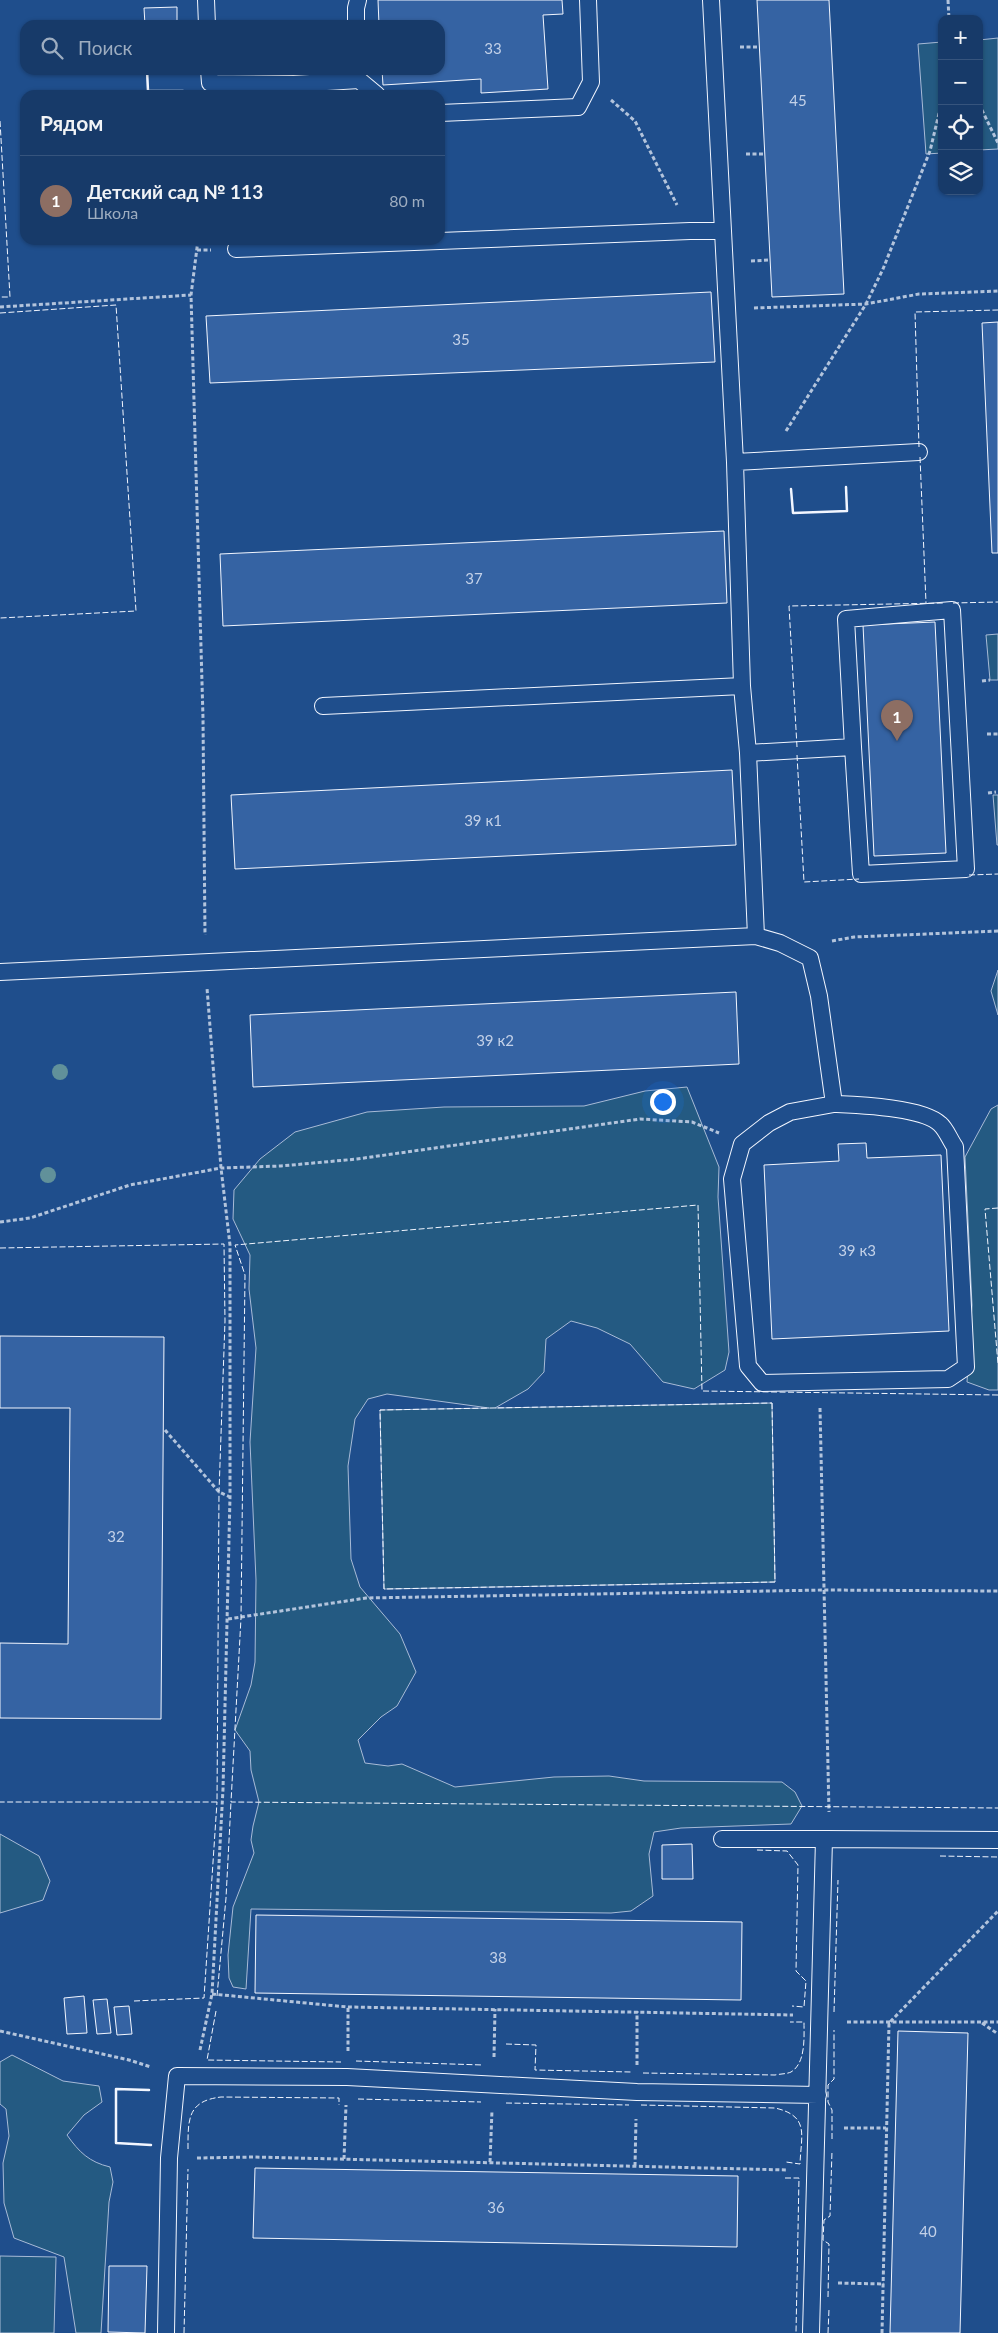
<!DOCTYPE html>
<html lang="ru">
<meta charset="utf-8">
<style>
body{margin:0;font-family:Lato,sans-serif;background:#244571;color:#f1f3f6}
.controls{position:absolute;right:15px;top:15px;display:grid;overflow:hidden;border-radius:10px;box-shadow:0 1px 4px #0004}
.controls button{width:45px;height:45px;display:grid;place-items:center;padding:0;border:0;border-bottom:1px solid #36547d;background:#173a69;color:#f1f3f6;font:25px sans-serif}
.you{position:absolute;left:662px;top:1101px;width:18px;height:18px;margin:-12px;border:4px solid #fff;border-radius:50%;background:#1a73e8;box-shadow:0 0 0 8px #1a73e833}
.badge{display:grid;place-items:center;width:32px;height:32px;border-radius:50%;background:#e797bd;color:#fff;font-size:16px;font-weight:700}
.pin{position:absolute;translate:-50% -41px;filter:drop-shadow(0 1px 2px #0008)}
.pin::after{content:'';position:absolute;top:26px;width:18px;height:15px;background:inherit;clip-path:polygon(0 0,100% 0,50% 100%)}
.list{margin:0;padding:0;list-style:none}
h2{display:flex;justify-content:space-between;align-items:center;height:65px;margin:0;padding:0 20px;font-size:21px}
h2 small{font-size:16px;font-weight:400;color:#9eadc0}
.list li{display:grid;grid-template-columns:32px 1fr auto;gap:15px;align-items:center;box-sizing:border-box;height:90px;padding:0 20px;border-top:1px solid #36547d}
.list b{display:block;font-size:19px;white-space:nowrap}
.list p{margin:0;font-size:16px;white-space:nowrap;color:#9eadc0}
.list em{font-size:16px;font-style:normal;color:#9eadc0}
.icon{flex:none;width:28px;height:28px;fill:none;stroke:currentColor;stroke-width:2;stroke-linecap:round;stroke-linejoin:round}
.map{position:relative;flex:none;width:998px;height:2333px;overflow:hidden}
.search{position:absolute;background:#173a69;box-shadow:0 1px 4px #0004;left:20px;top:20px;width:425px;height:55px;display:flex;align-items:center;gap:12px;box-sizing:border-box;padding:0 18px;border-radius:15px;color:#9eadc0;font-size:19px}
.panel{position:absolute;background:#173a69;box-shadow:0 1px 4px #0004;left:20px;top:90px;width:425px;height:155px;border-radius:15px}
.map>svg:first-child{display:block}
</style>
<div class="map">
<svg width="998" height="2333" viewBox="0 0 998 2333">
<rect width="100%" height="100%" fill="#1f4e8c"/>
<!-- green -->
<path fill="#245a82" stroke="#a8bbd7" d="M998 38V149L979 150V40Z
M942 42V153L926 154 918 44Z
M998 634V680H990L986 635Z
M993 795H998V845H997Z
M998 970V1015L991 991Z
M687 1087 719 1167 718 1197 729 1352 725 1370 694 1389 663 1382 630 1344 597 1328 571 1321 546 1339 544 1372 528 1389 495 1408 772 1403 775 1582 384 1589 380 1410 489 1408 387 1394 368 1399 355 1419 348 1466 351 1559 360 1587 400 1634 416 1672 397 1706 381 1717 358 1740 365 1763 388 1766 402 1764 455 1787 554 1777 609 1776 644 1781 782 1782 795 1792 802 1806 791 1824 681 1828 654 1832 649 1854 653 1896 631 1911 611 1913 251 1909 246 1989 233 1987 229 1978 228 1955 233 1907 254 1853 251 1840 253 1826 259 1802 251 1770 250 1751 235 1730 251 1685 255 1662 256 1580 250 1442 256 1348 249 1289 250 1255 233 1219 234 1190 260 1159 295 1132 367 1112 444 1107 584 1106 645 1091Z
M998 1105V1390H989L967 1382 972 1305 965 1157 991 1109Z
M0 1834 39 1856 50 1881 43 1900 0 1913Z
M12 2055 63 2081 99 2086 102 2102 84 2115 67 2135C79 2152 89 2162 110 2167L113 2182 109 2202 101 2333H76L64 2257 14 2238 4 2203 3 2163 9 2136 6 2109 0 2104V2062Z
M0 2256 56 2257 54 2333H0Z"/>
<!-- building -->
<path fill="#3563a3" stroke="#f2f6ff" d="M378 0H562L563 14 543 15 548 89 481 93V79L383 85 382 70H440V25H379Z
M757 0H829L844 294 772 297Z
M177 7V25H145L144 8Z
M711 292 715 362 210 383 206 316Z
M998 322V553H992L982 323Z
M724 531 727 603 223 626 220 554Z
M935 622 946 853 874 856 863 625Z
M732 770 736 845 235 869 231 795Z
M736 992 739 1064 253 1087 250 1015Z
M866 1143 867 1158 941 1155 949 1331 772 1339 764 1165 839 1161 838 1144Z
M0 1336 164 1337 161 1719 0 1718V1643L68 1644 70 1408H0Z
M692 1844 693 1879H662V1845Z
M256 1915 742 1922 741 2000 255 1993Z
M84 1996 87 2033 67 2034 64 1998Z
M107 1999 111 2033 97 2034 93 2000Z
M129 2006 132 2034 117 2035 114 2007Z
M898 2031 968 2033 960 2333H890Z
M255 2168 738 2176 737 2247 253 2238Z
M109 2266H147L145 2333 108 2332Z"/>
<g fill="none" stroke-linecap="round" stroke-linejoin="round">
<defs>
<path id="lane" d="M206 0 207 25
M711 0 735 462 742 686 748 753 756 936
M356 25V8L358 0
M209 70 210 83 294 84 359 80 377 95
M440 113 578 107 591 82 588 0
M236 249 690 231H723
M735 462 919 452
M323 706 742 686
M748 753 853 747 861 874 966 869 952 610 846 619 853 747
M0 972 756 936 780 943 810 958 819 996 834 1104
M834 1104C858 1105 922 1107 940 1124 946 1129 950 1140 955 1147L966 1367 948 1379 762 1383 748 1366 732 1179 742 1144 769 1123 790 1112Z
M722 1839H824
M166 2333 169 2158 177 2076 347 2077 637 2092 818 2095
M811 2333 824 1839 998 1840"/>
</defs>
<!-- lane casing -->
<use href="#lane" stroke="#f2f6ff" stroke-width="18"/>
<!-- path -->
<path stroke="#b3c4dc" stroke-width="3" stroke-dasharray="4 2.5" stroke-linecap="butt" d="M948 0 949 19
M740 47H759
M611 100 635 121 677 205
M979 104 998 143
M746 154H765
M198 240 191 295 203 718 205 935
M197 250H211
M751 261 770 260
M0 307 191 295
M754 308 866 304 919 294 998 291
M786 431 866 304 883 269 930 151 942 101
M982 681 990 680
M987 734H998
M988 793 996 792
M832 941 854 937 998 931
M0 1222 30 1218 130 1185 221 1168 281 1166 357 1159 640 1119 692 1122 719 1133
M820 1408 829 1812
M165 1430 219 1492 230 1497
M228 1619 366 1598 825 1590 998 1591
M212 1994 348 2007 793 2015
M847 2022H998
M982 2023 998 2034
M0 2031 129 2060 151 2067
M200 2050 212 1994 223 1789 230 1497V1245L221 1168 207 988
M348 2051V2007
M494 2057 495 2009
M637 2065V2011
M844 2128H886
M197 2158 254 2157 788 2170
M344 2159 346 2105
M490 2162 492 2110
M635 2166 636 2119
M838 2283 884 2284
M882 2333 889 2023 998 1911"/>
<!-- lane -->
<use href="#lane" stroke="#1f4e8c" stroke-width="16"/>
<!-- fence -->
<path stroke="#f2f6ff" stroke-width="1" stroke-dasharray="6 2.5" stroke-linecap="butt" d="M0 121 10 297H0
M0 313 116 305 136 611 0 618
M919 447 915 312 998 310
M920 457 926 603
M953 603 998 602
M797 747 789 606 943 603
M797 755 804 882 859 879
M969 875 998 874
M998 1208 985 1209 998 1364
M0 1248 224 1244 225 1321 219 1492 217 1802H0
M998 1395 702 1391 698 1205 235 1245 245 1275 241 1618 231 1802 998 1808
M772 1403 775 1582 384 1589 380 1410Z
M757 1850 787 1851 798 1865 796 1971 806 1981 804 2007 792 2006
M940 1856 998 1857
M217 1996 226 1898 231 1802
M134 2001 204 1998 217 1802
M216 2011 207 2060 341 2062
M834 2012 838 1880
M506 2044 536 2045 535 2070 631 2072
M356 2061 483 2065
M643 2073 775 2075C779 2074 787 2074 791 2072 806 2063 804 2037 804 2022H790
M358 2099 481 2102
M506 2103 629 2105
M641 2105 775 2108C810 2116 801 2135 800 2164L786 2162
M832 2139V2110L828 2102V2085L834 2079V2030
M188 2149C188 2120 187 2101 221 2097L339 2098V2105
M785 2178H799L796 2333
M828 2297 829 2244 823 2240 824 2220 830 2216 832 2151
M184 2333 188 2169
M828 2333 829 2309"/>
<!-- wall -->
<path stroke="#f2f6ff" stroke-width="2.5" d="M147 70 148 91H183
M791 489 793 513 847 511 846 487
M149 2090 116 2089V2143L151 2145"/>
</g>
<!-- trees -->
<g fill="#61919a">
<circle cx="60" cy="1072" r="8"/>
<circle cx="48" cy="1175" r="8"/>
</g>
<g text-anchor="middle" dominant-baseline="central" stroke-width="4" stroke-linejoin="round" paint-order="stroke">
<!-- number labels -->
<g font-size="15" fill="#c3d1e8">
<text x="493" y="48">33</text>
<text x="798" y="100">45</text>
<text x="461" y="339">35</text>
<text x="474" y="578">37</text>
<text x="483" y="820">39 к1</text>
<text x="495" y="1040">39 к2</text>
<text x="857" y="1250">39 к3</text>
<text x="116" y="1536">32</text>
<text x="498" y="1957">38</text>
<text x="496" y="2207">36</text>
<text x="928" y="2231">40</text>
</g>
</g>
</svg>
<div class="controls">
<button>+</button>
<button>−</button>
<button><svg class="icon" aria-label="locate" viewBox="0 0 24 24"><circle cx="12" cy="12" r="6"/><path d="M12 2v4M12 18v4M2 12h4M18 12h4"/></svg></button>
<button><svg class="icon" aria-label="layers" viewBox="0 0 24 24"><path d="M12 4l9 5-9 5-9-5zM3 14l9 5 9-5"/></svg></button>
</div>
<div class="you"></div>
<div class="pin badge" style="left:897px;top:741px;background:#8d6e63">1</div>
<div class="search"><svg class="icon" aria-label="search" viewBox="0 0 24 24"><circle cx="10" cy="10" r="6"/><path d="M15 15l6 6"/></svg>Поиск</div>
<section class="panel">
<h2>Рядом<small></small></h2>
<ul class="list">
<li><span class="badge" style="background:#8d6e63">1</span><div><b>Детский сад № 113</b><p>Школа</p></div><em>80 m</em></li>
</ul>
</section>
</div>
